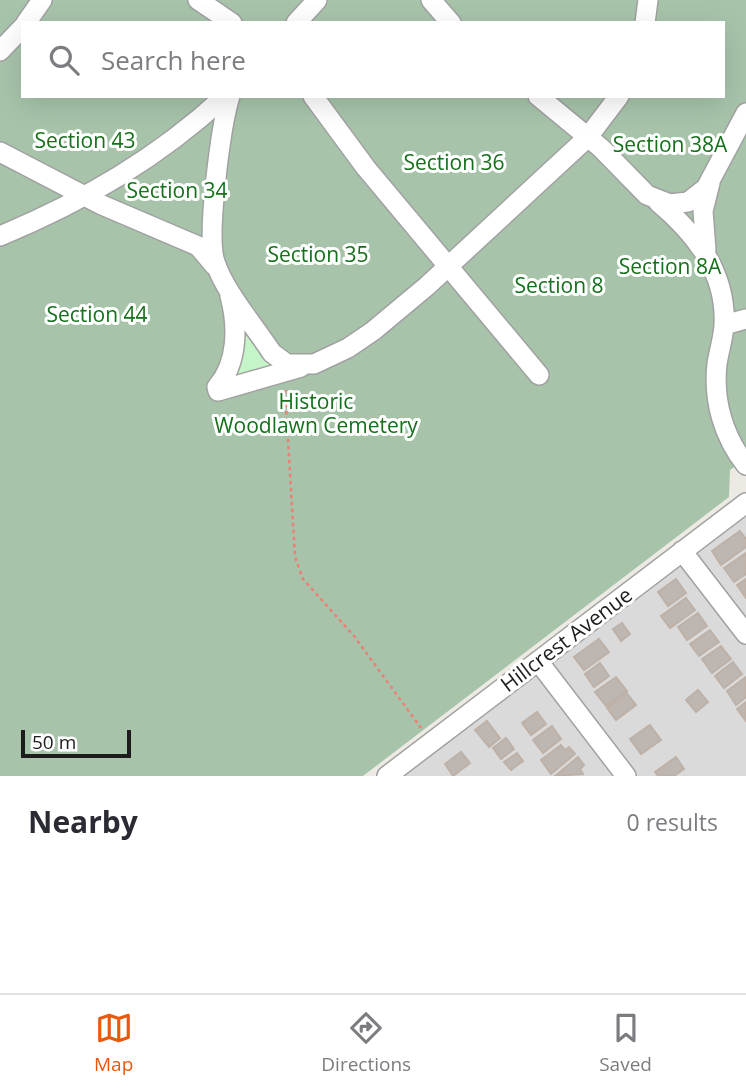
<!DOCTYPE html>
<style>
body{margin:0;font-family:"Open Sans",sans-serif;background:#f7f7f7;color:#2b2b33}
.scale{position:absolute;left:21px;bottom:18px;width:110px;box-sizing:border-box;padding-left:7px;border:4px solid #1d1d1d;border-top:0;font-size:19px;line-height:24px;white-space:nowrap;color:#1d1d1d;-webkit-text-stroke:5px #fff;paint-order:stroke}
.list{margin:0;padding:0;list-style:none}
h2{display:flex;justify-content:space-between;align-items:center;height:91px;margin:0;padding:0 28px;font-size:30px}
h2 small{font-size:23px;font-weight:400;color:#7c7c81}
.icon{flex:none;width:38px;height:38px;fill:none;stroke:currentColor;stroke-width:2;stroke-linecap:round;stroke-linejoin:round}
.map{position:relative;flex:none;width:746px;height:776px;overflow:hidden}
.search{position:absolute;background:#fff;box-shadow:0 7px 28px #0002;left:21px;right:21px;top:21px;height:77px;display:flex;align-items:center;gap:18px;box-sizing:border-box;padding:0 24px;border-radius:0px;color:#7c7c81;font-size:26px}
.sheet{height:217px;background:#fff}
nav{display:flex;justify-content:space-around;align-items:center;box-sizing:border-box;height:98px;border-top:2px solid #e1e1e2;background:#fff;font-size:19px;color:#7c7c81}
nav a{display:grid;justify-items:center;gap:4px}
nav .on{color:#ea580c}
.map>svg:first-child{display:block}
</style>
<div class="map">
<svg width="746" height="776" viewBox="0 0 746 776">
<rect width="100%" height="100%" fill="#edeae4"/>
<!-- residential -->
<path fill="#dbdada" d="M746 505V776H390Z"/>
<!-- cemetery -->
<path fill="#a7c4ab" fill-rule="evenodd" d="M0 0H746V458L730 470 729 497 363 776H0ZM23 23H723V96H23Z"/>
<!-- park -->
<path fill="#c4f4c7" d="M241 325 275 367 238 376 236 370Z"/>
<!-- building -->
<path fill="#bdb6b1" stroke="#beb1a7" stroke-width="2" d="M740 531 746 539V547L721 565 712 551Z
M746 553V574L734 582 724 568Z
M676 579 686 593 668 606 658 592Z
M746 579V598L737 585Z
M686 598 695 610 670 628 661 616Z
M698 613 707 626 687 640 678 627Z
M622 623 630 634 621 641 613 629Z
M710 630 719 642 699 656 690 644Z
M599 639 609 652 584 670 574 657Z
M721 646 731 659 712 673 702 659Z
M733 662 742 674 724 688 715 676Z
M600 663 609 676 594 687 585 674Z
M616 677 627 691 606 706 595 692Z
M746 677V697L736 705 727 691Z
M698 690 708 702 696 712 686 700Z
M626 692 636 705 616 720 607 708Z
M746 702V721L737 709Z
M537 712 546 724 531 735 522 723Z
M487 721 500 738 489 747 475 730Z
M650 725 661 740 641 754 630 739Z
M552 726 561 739 543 753 533 740Z
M506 738 514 749 501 759 493 748Z
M561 745 565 750 569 747 575 754 551 774 541 760Z
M461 752 470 763 453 776 445 764Z
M517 753 523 761 511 770 504 762Z
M578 757 584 765 580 769 583 774 555 776Z
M676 757 684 769 674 776H658L655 772Z"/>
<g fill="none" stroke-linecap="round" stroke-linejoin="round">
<defs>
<path id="minor" d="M198 0 232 23
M431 0 451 23
M26 23 42 0
M296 23 317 0
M645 23 648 0
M0 51 23 27
M230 96C221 125 206 236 215 262 226 294 254 325 272 353L287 364H314L348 348 373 331 427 286 588 137 619 96
M313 96 366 168 539 375
M538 96 601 148 647 195 670 204 688 202 706 188 746 113
M0 152 102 205 198 246 215 266
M658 202C696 234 727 273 724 326 723 339 719 351 717 364 713 400 723 436 746 465
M0 236C84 201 158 158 225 96
M706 250 703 211 710 183
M230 296C238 326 238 363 217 387L218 391 301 367
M724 325 746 319
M682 551 746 634
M538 661 626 776
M387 776 746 503"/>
</defs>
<!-- minor casing -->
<use href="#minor" stroke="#a1a1a1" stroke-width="22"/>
<!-- path -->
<path stroke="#ed7f75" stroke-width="2.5" stroke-dasharray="3.5 3.5" stroke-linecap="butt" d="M285 390 295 557 303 579 354 636 421 728"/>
<!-- minor -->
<use href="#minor" stroke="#fff" stroke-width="19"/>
</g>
<g text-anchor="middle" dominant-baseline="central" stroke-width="6" stroke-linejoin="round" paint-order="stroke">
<!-- park labels -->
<g font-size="21" fill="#15711b" stroke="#fff">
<text x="85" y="140">Section 43</text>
<text x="670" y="144">Section 38A</text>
<text x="454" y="162">Section 36</text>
<text x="177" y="190">Section 34</text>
<text x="318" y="254">Section 35</text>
<text x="670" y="266">Section 8A</text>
<text x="559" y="285">Section 8</text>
<text x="97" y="314">Section 44</text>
<text x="316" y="401">Historic<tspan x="316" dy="24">Woodlawn Cemetery</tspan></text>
</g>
<!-- street labels -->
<g font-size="21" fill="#1d1d1d" stroke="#fff">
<text transform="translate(566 639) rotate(-37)">Hillcrest Avenue</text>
</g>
</g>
</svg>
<div class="scale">50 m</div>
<div class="search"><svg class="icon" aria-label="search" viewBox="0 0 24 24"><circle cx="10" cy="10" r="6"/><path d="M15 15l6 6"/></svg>Search here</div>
</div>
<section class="sheet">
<h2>Nearby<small>0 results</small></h2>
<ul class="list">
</ul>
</section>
<nav>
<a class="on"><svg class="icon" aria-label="map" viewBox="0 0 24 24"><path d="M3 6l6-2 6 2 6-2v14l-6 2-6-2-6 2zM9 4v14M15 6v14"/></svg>Map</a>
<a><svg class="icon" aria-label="directions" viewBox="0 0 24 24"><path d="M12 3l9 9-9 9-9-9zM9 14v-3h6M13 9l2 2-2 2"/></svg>Directions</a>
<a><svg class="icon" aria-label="saved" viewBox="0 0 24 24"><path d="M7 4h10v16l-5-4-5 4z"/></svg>Saved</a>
</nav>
